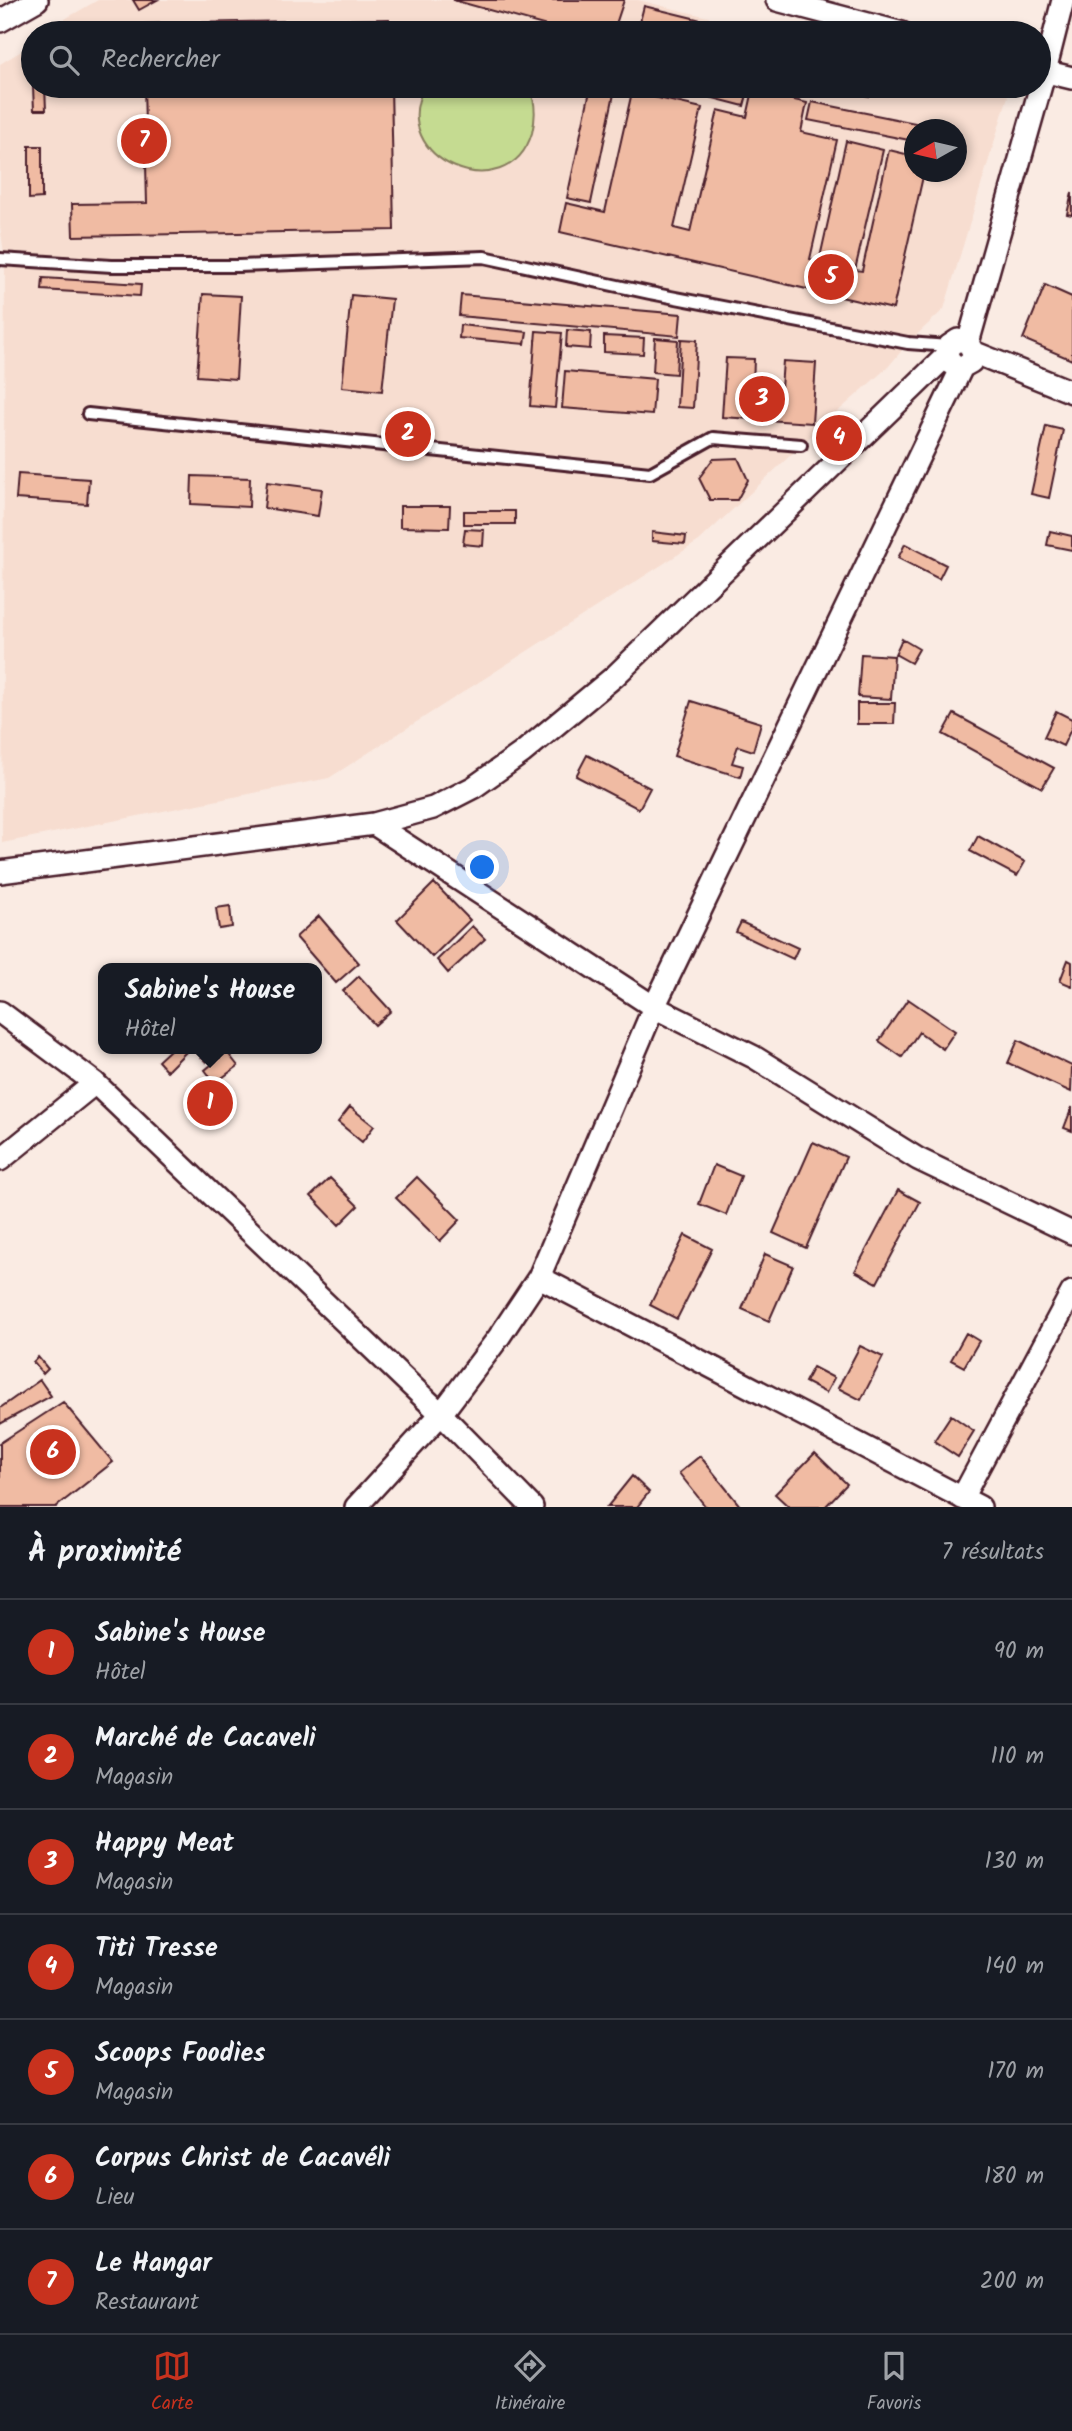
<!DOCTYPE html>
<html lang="fr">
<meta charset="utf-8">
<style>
body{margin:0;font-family:Kalam,sans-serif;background:#20242c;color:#f1f3f6}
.compass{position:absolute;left:904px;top:119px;width:63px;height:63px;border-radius:50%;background:#171b24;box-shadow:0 4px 10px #0003;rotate:262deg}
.you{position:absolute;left:483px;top:868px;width:24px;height:24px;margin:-18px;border:5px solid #fff;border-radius:50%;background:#1a73e8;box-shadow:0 0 0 10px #1a73e833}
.badge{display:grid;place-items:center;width:46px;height:46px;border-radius:50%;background:#c8321e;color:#fff;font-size:23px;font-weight:700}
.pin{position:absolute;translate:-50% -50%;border:4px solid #fff;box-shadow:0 2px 7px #0006}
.popup{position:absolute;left:98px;top:963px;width:224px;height:91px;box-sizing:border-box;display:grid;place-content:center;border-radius:14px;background:#171b24;filter:drop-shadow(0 2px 5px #0005);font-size:23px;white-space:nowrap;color:#9ea1a6}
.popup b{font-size:26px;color:#f1f3f6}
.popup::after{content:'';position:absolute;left:50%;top:100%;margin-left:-14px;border:14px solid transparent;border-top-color:#171b24}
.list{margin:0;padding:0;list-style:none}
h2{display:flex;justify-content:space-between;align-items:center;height:91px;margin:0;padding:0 28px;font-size:30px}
h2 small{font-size:23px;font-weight:400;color:#9ea1a6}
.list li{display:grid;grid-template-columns:46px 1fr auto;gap:21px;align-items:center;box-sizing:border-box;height:105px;padding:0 28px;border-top:2px solid #363941}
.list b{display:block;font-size:26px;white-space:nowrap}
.list p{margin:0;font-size:23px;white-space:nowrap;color:#9ea1a6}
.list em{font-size:23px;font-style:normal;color:#9ea1a6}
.icon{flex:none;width:38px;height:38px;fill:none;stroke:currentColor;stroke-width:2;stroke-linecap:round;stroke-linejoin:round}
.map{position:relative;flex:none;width:1072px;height:1507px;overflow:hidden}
.search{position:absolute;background:#171b24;box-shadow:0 4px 10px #0003;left:21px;right:21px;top:21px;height:77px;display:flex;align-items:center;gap:18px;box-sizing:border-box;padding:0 24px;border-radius:38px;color:#9ea1a6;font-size:26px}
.sheet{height:826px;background:#171b24}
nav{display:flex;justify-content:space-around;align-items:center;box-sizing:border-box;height:98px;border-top:2px solid #363941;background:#171b24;font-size:19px;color:#9ea1a6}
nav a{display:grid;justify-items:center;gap:4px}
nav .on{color:#c8321e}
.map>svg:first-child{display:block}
</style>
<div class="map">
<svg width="1072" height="1507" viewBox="0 0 1072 1507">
<rect width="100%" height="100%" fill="#faebe3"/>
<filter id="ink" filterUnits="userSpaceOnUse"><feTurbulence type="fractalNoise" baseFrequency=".0143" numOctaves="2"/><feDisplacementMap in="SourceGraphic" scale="14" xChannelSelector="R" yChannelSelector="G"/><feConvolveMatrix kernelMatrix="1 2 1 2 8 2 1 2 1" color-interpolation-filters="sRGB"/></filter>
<g filter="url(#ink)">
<!-- built -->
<path fill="#f7ddd0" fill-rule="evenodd" d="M98 0H638L773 33H48L51 27Z
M33 44V86H994L1000 87 1008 96 944 309 908 343 888 367 825 423 699 541 329 778 2 843 5 260 0 226V64ZM914 130H956V172H914Z"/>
<!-- green -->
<path fill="#c5db91" stroke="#887d5e" stroke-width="2" d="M425 86H528C536 100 536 117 532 133 508 212 384 159 425 86Z"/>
<!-- building -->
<path fill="#f0bba3" stroke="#4a1f2b" stroke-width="2" d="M133 0H157L139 10Z
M453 0H624L613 33H572Z
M644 6 754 33H637Z
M389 19V33H143V24Z
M32 63 33 86H45L46 110H34Z
M144 86H391L394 230 73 236 72 204 147 203Z
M591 86 615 89 591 203 567 198Z
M667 86H730L748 91 744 106Z
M828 86H872L869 96Z
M753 90 807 103 801 132 837 140 810 259 819 262 846 141 883 150 855 270 862 271 889 150 914 156V172H924L893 309 560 232 566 203 605 212 632 92 702 108 674 228 690 232 718 110 747 117Z
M812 102 930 126 929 130H914V141L808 120Z
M29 146H42V198L29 199Z
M1072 193V215L1067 214Z
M43 278 141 284 140 296 42 290Z
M1045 285 1072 297V360L1023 339Z
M203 294 241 296 236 379 197 376Z
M351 295 392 299 382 391 342 387Z
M461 295 681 314 679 336 459 316Z
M460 325 527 332 525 344 459 338Z
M567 330 591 332 590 349 566 347Z
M536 331 562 333 555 408 530 406Z
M604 336 644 338 643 354 604 352Z
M655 338 678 340 676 374 653 372Z
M681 339 697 340 693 408 677 407Z
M726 358 754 359 753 387 781 388 783 361 816 363 812 423 722 417Z
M565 371 655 379 652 415 562 408Z
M1046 426 1063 430 1049 498 1031 494Z
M738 458 748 480 737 500H710L699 478 713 459Z
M18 474 89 479 87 504 16 499Z
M192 476 250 478 249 507 191 504Z
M267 482 322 489 318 516 264 508Z
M400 506H450L449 528 400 527Z
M464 511H515V524H464Z
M465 529 484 530 483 546 463 544Z
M1050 531 1072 536V550L1047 545Z
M652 532 686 536 685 544 652 541Z
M905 544 946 565 939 579 898 558Z
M902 639 919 649 911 663 895 654Z
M861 654 894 656 891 699 858 697Z
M691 701 761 723 753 751 738 746 732 763 743 766 740 777 674 756Z
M857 703H895L894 724H857Z
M1056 711 1072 719V727L1063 746 1044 737Z
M954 714 1054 768 1042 788 943 734Z
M587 755 650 788 639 809 576 776Z
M978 836 1025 862 1017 876 970 851Z
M434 883 470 920 432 957 397 920Z
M230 906 232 927 219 929 216 908Z
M319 916 359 963 336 983 296 937Z
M741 922 798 948 793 959 736 932Z
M472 926 485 939 448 973 437 960Z
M1068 960 1072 962V986L1060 981Z
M359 976 391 1011 375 1025 343 991Z
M908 999 955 1031 943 1049 919 1032 902 1057 879 1041Z
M1018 1040 1072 1066 1071 1092 1008 1063Z
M171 1049H184L186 1052 167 1071 158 1061Z
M193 1049H218L206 1062Z
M227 1052 238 1066 215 1083 205 1070Z
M350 1107 374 1126 362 1142 338 1122Z
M1072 1107V1131L1064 1128Z
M813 1142 846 1157 806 1248 773 1233Z
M714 1165 741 1176 726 1215 699 1204Z
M417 1177 460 1220 440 1241 396 1198Z
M330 1178 358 1206 339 1225 311 1196Z
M898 1190 920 1202 877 1283 855 1271Z
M685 1235 712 1249 677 1319 650 1305Z
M765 1254 793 1266 769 1321 742 1309Z
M966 1333 979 1341 964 1367 951 1360Z
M860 1346 883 1357 861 1400 838 1388Z
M38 1357 48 1369 43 1374 33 1362Z
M813 1367 834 1378 826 1393 805 1382Z
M40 1380 51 1396 0 1424V1408Z
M63 1402 113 1462 56 1507H0V1443Z
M951 1415 974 1431 958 1457 934 1441Z
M815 1453 847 1484 825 1507H789L775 1494Z
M700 1456 741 1507H706L679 1473Z
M632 1476 649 1492 637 1507H607Z"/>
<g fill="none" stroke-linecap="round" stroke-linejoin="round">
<defs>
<path id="service" d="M0 259 112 266H239L484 257 650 293 908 343 949 346
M88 414 650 473 713 438 801 445"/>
<path id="minor" d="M777 0 902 33
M0 21 37 0
M1039 70 1072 78
M968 343 1045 71 1063 0
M973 352 1072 392
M374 824 654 1007 754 1057 918 1159 1072 1233
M0 872 374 824 433 808 474 787 522 753 615 676 947 355 949 346 958 340 968 343 973 352 971 362 962 367 952 364 947 355
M0 1012 95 1083 441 1414 532 1507
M0 1160 95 1083
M539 1277 980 1507
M962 1498 1072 1292
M356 1507 441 1414 499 1337 539 1277 654 1007 962 367"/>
</defs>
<!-- service casing -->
<use href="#service" stroke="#4a1f2b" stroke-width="16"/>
<!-- minor casing -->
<use href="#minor" stroke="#4a1f2b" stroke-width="26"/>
<!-- service -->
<use href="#service" stroke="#fff" stroke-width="10"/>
<!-- minor -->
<use href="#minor" stroke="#fff" stroke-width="21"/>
</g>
</g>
</svg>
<svg class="compass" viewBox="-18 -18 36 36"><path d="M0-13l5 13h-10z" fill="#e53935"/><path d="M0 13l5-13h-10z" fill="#9ea1a6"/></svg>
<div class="you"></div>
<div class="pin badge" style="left:210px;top:1103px">1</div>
<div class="popup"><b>Sabine's House</b>Hôtel</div>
<div class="pin badge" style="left:408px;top:434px">2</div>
<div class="pin badge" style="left:762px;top:399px">3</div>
<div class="pin badge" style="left:839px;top:438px">4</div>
<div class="pin badge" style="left:831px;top:277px">5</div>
<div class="pin badge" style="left:53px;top:1452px">6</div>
<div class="pin badge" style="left:144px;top:141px">7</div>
<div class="search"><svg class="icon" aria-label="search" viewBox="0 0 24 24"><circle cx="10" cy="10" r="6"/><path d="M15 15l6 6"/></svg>Rechercher</div>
</div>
<section class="sheet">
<h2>À proximité<small>7 résultats</small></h2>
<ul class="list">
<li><span class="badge">1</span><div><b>Sabine's House</b><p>Hôtel</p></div><em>90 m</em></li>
<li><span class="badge">2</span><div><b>Marché de Cacaveli</b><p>Magasin</p></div><em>110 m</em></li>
<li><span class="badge">3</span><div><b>Happy Meat</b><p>Magasin</p></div><em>130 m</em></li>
<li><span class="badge">4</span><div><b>Titi Tresse</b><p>Magasin</p></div><em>140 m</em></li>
<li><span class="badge">5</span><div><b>Scoops Foodies</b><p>Magasin</p></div><em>170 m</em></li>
<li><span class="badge">6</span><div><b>Corpus Christ de Cacavéli</b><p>Lieu</p></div><em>180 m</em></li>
<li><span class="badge">7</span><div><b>Le Hangar</b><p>Restaurant</p></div><em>200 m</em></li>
</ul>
</section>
<nav>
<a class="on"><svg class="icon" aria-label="map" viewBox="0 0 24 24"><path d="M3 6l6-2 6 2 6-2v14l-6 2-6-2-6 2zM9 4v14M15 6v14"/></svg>Carte</a>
<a><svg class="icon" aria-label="directions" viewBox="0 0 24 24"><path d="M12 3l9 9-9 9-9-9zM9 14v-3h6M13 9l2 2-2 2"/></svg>Itinéraire</a>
<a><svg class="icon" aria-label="saved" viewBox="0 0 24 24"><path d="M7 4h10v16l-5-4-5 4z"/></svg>Favoris</a>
</nav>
